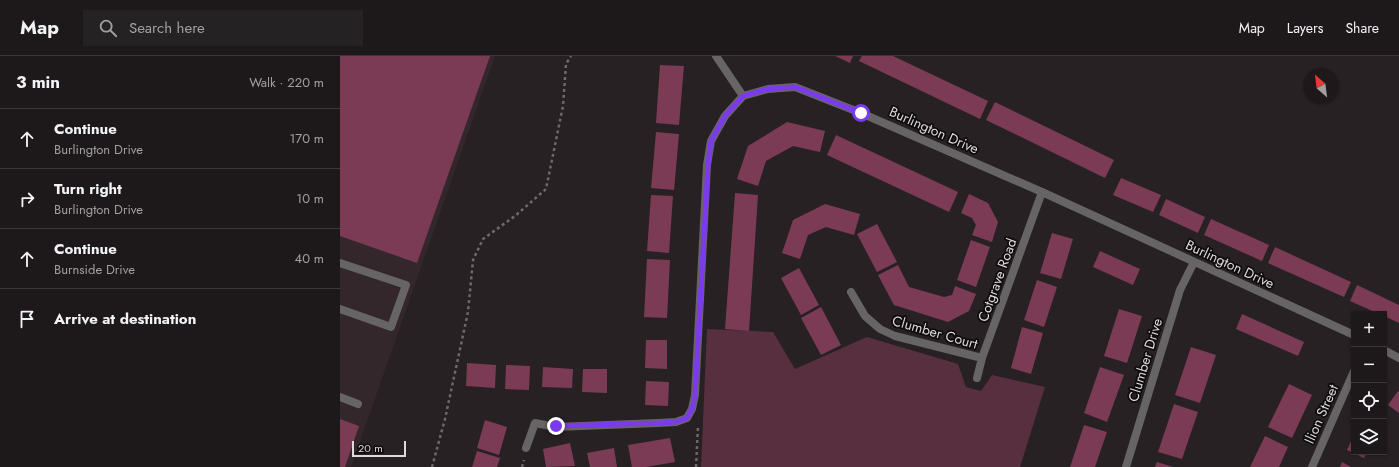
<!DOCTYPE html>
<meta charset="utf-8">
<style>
body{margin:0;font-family:Jost,sans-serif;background:#252223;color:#f1f3f6}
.controls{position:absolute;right:12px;bottom:12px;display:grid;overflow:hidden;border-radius:0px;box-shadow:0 1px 3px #0004}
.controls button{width:36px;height:36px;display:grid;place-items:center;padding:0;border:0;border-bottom:1px solid #3b3839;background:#1d191a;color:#f1f3f6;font:20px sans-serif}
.compass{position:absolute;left:963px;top:12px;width:36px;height:36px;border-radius:50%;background:#1d191a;box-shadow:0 1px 3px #0004;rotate:332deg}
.scale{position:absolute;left:12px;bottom:10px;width:54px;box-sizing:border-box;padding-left:4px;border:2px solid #ded9db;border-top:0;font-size:11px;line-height:14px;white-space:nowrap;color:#ded9db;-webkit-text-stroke:3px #0e0c0d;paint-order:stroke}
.stop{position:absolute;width:12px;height:12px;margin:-9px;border:3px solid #7c3aed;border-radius:50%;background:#fff}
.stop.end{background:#7c3aed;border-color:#fff;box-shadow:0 1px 4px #0008}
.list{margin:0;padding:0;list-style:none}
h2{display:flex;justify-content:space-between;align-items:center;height:52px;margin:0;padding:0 16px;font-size:17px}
h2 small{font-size:13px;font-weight:400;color:#a0a0a2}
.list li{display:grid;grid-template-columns:26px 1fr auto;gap:12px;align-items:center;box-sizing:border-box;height:60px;padding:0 16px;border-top:1px solid #3b3839}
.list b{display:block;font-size:15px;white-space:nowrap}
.list p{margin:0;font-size:13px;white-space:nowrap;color:#a0a0a2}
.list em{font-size:13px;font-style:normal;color:#a0a0a2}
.icon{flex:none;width:22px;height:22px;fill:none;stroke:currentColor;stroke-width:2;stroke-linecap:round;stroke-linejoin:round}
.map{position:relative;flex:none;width:1059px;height:411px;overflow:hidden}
header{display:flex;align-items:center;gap:24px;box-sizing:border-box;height:56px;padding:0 20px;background:#1d191a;border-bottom:1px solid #3b3839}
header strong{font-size:19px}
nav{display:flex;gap:22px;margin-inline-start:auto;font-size:14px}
.search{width:280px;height:36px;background:#252223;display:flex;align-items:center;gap:10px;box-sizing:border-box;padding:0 14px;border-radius:0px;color:#a0a0a2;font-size:15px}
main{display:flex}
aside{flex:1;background:#1d191a}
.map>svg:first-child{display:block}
</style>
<header>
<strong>Map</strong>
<div class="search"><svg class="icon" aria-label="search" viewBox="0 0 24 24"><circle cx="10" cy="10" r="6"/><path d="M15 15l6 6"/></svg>Search here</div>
<nav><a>Map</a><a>Layers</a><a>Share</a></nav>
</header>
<main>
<aside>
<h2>3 min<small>Walk · 220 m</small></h2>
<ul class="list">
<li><svg class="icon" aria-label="ahead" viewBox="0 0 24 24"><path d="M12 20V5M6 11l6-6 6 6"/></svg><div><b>Continue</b><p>Burlington Drive</p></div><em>170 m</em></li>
<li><svg class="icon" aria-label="right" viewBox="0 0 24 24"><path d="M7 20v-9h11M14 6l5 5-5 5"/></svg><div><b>Turn right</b><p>Burlington Drive</p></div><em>10 m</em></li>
<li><svg class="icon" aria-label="ahead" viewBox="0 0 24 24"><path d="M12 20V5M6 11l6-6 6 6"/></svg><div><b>Continue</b><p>Burnside Drive</p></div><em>40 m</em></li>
<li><svg class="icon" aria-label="arrive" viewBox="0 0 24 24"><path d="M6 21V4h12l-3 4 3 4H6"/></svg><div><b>Arrive at destination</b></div></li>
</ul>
</aside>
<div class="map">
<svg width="1059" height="411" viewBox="0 0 1059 411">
<rect width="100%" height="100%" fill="#272123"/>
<!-- built -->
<path fill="#34272b" d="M0 0H155L11 411H0Z"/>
<!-- green -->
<path fill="#582f3f" d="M367 273 433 276 455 313 527 281 618 308 626 331 641 335 652 319 705 331 680 411H361Z"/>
<!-- building -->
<path fill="#7c3b55" d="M0 0H150L77 207 0 180Z
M495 0H513L510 7Z
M522 0H553L648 45 640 63 519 5Z
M320 9 344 10 339 69 316 67Z
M655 46 774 104 765 122 646 64Z
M447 66 485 75 480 96 453 90 426 105 418 130 397 123 408 90Z
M316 76 339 78 334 134 311 132Z
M496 79 618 136 609 156 487 99Z
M781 122 821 139 813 156 773 139Z
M395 137 418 139 409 275 385 273Z
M629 138 648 147 658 166 652 186 632 179 636 169 632 162 621 157Z
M311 139 333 140 329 197 307 195Z
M826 143 865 161 858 177 819 159Z
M485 148 520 158 514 179 486 171 468 179 460 203 442 197 453 164Z
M871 163 929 189 922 205 864 179Z
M537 168 557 206 537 216 517 178Z
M712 177 733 183 721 223 700 217Z
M631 184 650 191 636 231 617 224Z
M935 191 1011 226 1004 241 928 207Z
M760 195 800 213 793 229 753 211Z
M307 203 330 204 327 262 304 261Z
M558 209 569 231 604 241 612 239 615 230 636 238 629 255 608 266 554 249 538 219Z
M459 212 479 249 461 259 441 222Z
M697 224 717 231 704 271 684 264Z
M1017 229 1059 249V267L1044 260V258H1039L1010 245Z
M481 251 501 289 481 299 461 262Z
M779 253 802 260 787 307 764 300Z
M902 258 964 286 958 300 896 273Z
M682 271 703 277 691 318 671 312Z
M306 284H327V313L305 312Z
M851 291 876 299 860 347 835 339Z
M127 307 156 309 155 332 126 330Z
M166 309 190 310 189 334 165 333Z
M203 311 233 313 232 332 202 331Z
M760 311 784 319 767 366 744 357Z
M243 313H267V337L242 336Z
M306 325 329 326 328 350 305 349Z
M949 328 972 339 952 382 928 371Z
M1058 335 1059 336V357L1048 349Z
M834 348 858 356 842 403 818 396Z
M0 363 19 370 5 411H0Z
M145 364 167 371 159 399 137 392Z
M744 369 767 376 755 411H730Z
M1014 378V396H1027L1024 402 1007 394Z
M925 380 948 391 939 411H910Z
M330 382 335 406 306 411H292L288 389Z
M230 387 235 410 206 411 203 393Z
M274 392 277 411H250L247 397Z
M137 395 160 402 157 411H132Z
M817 406 833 411H815Z
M1002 406 1011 411H1000Z"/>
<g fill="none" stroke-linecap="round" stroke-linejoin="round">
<!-- path -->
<path stroke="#6d686a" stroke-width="2.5" stroke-dasharray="3 3" stroke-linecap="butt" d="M92 411 105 363 128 256 133 204 143 183 175 160 206 133 223 50 226 8 231 0
M182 411 184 404
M356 411 358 370"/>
<!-- service -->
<path stroke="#676465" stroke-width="8" d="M376 0 403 40
M0 207 66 229 51 271 0 253
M0 341 18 348"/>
<!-- minor -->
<path stroke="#676465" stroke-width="8" d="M511 236 525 260 540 273 555 280 642 302
M1044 294 1059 302
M637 322 642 302 702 136
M186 392 195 367 216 371 318 367 336 366 347 362 352 353 355 339 367 109 371 85 385 60 403 40 428 33 455 31 521 57 702 136 1014 279
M786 411 840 234 854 206
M972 411 1014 315"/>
</g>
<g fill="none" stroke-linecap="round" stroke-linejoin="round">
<!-- route -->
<path stroke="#7c3aed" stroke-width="5" d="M216 370 318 367 336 366 347 362 352 353 355 339 368 109 371 85 385 60 403 40 428 33 455 31 521 57"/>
</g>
<g text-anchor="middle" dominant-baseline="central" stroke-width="3.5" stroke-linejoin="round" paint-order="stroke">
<!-- street labels -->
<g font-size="14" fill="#ded9db" stroke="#0e0c0d">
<text transform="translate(594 74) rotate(24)">Burlington Drive</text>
<text transform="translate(890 208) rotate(25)">Burlington Drive</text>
<text transform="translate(657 224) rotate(-70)">Cotgrave Road</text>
<text transform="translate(595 276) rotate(16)">Clumber Court</text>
<text transform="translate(805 304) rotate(-73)">Clumber Drive</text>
<text transform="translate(981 358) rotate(-66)">Ilion Street</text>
</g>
</g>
</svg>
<div class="controls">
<button>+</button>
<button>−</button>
<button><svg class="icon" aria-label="locate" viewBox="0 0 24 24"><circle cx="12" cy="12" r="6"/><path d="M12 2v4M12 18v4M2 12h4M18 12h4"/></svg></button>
<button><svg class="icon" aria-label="layers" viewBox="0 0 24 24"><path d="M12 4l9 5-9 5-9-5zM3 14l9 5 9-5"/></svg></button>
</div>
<svg class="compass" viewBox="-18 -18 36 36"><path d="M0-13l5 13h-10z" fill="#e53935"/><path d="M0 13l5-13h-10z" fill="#a0a0a2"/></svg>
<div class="scale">20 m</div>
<div class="stop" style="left:521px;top:57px"></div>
<div class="stop end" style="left:216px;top:370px"></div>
</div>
</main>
